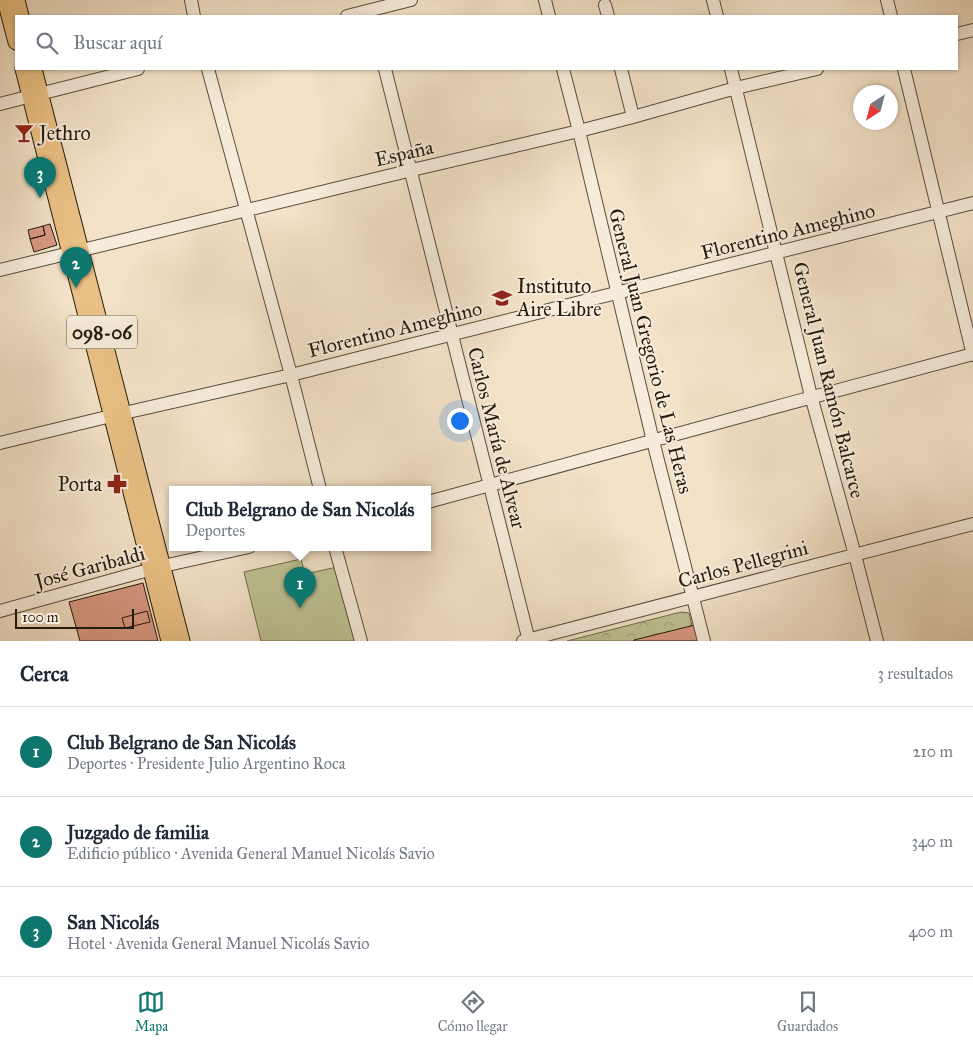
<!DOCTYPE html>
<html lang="es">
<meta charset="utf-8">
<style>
body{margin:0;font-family:"IM FELL Great Primer",serif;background:#f6f6f7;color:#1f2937}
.compass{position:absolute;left:853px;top:85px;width:45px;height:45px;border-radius:50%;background:#fff;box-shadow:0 1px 4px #0004;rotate:216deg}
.scale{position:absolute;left:15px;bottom:12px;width:119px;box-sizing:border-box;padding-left:5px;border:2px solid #241a0d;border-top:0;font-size:14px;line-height:18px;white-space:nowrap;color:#241a0d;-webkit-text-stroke:4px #f7ecdb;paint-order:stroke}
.you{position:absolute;left:459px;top:420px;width:18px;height:18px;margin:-12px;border:4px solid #fff;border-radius:50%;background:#1a73e8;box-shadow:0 0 0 8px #1a73e833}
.badge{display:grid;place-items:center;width:32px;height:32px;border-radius:50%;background:#0f766e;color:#fff;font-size:16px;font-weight:700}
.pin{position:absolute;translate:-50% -41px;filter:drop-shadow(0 1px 2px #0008)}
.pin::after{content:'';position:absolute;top:26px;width:18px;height:15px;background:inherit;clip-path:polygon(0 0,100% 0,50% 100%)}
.popup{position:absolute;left:169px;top:486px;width:262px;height:65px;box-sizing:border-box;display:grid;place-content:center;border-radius:0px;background:#fff;filter:drop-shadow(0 1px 4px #0005);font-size:16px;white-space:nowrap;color:#747a83}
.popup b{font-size:19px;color:#1f2937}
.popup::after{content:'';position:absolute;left:50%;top:100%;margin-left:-10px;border:10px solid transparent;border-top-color:#fff}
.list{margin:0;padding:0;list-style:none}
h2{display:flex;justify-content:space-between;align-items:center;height:65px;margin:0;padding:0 20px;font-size:21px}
h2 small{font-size:16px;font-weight:400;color:#747a83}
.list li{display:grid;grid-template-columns:32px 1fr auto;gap:15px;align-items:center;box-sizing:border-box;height:90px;padding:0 20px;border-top:1px solid #e0e1e3}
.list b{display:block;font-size:19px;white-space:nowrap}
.list p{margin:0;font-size:16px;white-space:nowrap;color:#747a83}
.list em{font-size:16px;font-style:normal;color:#747a83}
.icon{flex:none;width:28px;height:28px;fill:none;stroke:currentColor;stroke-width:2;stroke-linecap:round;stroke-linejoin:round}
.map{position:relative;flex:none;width:973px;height:641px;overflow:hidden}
.search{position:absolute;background:#fff;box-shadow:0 1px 4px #0004;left:15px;right:15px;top:15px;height:55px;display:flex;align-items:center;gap:12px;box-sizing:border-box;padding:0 18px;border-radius:0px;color:#747a83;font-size:19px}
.sheet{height:335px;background:#fff}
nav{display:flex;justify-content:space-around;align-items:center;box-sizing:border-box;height:70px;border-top:1px solid #e0e1e3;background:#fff;font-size:14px;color:#747a83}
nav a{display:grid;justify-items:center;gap:2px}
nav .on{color:#0f766e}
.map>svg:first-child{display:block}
</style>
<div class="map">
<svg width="973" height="641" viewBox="0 0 973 641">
<defs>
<pattern id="park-crowns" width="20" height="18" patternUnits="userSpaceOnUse" patternTransform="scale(1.25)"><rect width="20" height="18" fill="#bec294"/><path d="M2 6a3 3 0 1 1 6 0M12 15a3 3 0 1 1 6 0" fill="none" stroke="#a3a67e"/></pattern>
</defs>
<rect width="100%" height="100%" fill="#f3e2c8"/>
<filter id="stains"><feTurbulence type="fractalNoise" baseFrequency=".004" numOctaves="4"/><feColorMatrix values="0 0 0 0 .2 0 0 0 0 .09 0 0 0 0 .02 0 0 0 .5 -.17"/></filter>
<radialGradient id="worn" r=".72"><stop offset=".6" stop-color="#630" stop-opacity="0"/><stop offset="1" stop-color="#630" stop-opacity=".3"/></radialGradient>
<!-- park -->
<path fill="url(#park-crowns)" stroke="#716e50" d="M681 612 689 613 692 626 699 641H567Z"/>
<!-- garden -->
<path fill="#bec294" stroke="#716e50" d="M301 559 305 574 337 567 355 641H261L244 572Z"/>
<!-- building -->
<path fill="#d89882" stroke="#241a0d" d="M50 224 57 245 34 252 30 239 45 235 43 226Z
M43 226 45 235 30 239 28 230Z
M143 583 158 641H80L69 602Z
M147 611 150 622 125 628 122 618Z
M695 625 699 641H634V640Z"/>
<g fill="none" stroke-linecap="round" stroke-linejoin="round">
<defs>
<path id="minor" d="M191 0 194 16
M545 0 549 16
M713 0 717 16
M887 0 891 16
M605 5 608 16
M347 16 411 0
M957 34 973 30
M208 69 291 375 320 489
M385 69 529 641
M563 69 579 131 653 441 704 641
M621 69 633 117
M731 69 811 396 855 555 877 641
M904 69 973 355
M0 104 138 69
M0 270 412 170 579 131 633 117 736 88 817 69
M0 443 111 416 291 375 973 203
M428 502C609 453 791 402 973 354
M335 547 361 641
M0 611 163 566 249 547
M523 641 973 524"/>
<path id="major" d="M5 0 16 42
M17 0 21 16
M23 69 169 641
M34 69 182 641"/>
</defs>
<!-- minor casing -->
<use href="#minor" stroke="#584c3c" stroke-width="14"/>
<!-- major casing -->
<use href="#major" stroke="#241a0d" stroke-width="17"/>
<!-- minor -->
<use href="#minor" stroke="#f7ecdb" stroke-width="12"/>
<!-- major -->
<use href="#major" stroke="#eac184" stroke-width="15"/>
</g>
<!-- icons -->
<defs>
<symbol id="bar-bare" viewBox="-9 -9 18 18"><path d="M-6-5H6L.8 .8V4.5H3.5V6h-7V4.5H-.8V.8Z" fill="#8f2418" stroke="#f7ecdb" stroke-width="2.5" paint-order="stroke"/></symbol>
<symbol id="school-bare" viewBox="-9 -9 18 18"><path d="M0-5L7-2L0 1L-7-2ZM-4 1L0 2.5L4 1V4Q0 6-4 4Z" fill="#8f2418" stroke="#f7ecdb" stroke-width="2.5" paint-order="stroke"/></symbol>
<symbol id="pharmacy-bare" viewBox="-9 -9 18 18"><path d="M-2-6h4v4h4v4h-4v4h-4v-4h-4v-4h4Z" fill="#8f2418" stroke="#f7ecdb" stroke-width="2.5" paint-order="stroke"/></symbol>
</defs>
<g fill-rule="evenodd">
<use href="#bar-bare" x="10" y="119" width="28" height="28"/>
<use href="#school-bare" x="488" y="284" width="28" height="28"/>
<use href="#pharmacy-bare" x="103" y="470" width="28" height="28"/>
</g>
<g text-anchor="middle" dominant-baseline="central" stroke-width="4" stroke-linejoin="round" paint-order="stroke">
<!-- shield labels -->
<rect fill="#f7ecdb" stroke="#63594b" stroke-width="1" x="67" y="315.5" width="70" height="33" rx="4"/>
<g font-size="19" font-weight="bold" fill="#241a0d">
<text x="102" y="332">098-06</text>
</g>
<!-- poi labels -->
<g font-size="20" fill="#241a0d" stroke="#f7ecdb" text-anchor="start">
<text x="39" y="133">Jethro</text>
<text x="517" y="286">Instituto<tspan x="517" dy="23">Aire Libre</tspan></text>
<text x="102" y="484" text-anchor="end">Porta</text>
</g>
<!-- street labels -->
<g font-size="20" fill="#241a0d" stroke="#f7ecdb">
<text transform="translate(404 153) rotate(-13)">España</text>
<text transform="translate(788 231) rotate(-14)">Florentino Ameghino</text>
<text transform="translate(395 329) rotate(-14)">Florentino Ameghino</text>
<text transform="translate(651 351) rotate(76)">General Juan Gregorio de Las Heras</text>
<text transform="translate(829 380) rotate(76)">General Juan Ramón Balcarce</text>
<text transform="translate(497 438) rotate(76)">Carlos María de Alvear</text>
<text transform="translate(743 564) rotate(-15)">Carlos Pellegrini</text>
<text transform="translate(90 567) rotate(-15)">José Garibaldi</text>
</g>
</g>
<rect width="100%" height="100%" filter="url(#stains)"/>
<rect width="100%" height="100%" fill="url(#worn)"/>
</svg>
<svg class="compass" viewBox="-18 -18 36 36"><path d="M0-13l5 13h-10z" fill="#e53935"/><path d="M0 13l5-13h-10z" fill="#747a83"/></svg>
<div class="scale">100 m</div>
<div class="you"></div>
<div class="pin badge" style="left:300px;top:608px">1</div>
<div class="popup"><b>Club Belgrano de San Nicolás</b>Deportes</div>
<div class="pin badge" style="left:76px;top:288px">2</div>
<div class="pin badge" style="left:40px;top:198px">3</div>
<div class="search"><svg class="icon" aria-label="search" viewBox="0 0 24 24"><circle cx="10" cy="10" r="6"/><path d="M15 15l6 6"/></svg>Buscar aquí</div>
</div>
<section class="sheet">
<h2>Cerca<small>3 resultados</small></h2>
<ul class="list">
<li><span class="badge">1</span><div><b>Club Belgrano de San Nicolás</b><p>Deportes · Presidente Julio Argentino Roca</p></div><em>210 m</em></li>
<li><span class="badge">2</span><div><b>Juzgado de familia</b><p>Edificio público · Avenida General Manuel Nicolás Savio</p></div><em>340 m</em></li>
<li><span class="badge">3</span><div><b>San Nicolás</b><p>Hotel · Avenida General Manuel Nicolás Savio</p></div><em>400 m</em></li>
</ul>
</section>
<nav>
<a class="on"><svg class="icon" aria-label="map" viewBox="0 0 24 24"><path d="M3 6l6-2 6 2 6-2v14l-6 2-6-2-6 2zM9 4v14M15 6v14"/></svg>Mapa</a>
<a><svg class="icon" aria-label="directions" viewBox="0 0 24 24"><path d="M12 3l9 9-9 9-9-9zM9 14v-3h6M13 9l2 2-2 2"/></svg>Cómo llegar</a>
<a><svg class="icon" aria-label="saved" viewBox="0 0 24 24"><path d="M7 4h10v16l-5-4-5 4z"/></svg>Guardados</a>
</nav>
